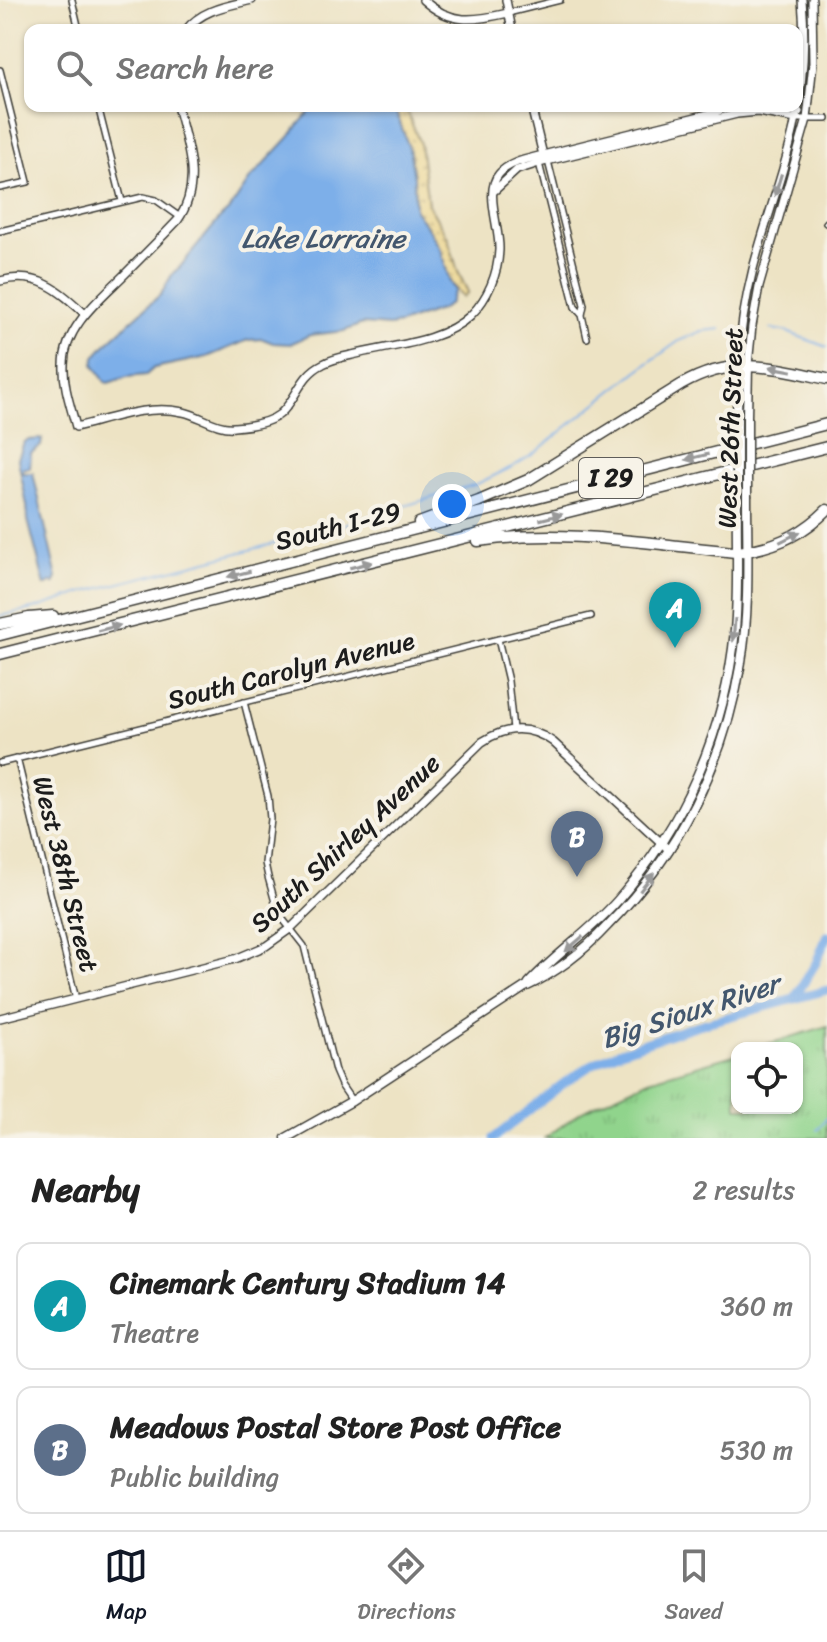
<!DOCTYPE html>
<style>
body{margin:0;font-family:Sriracha,sans-serif;background:#f2f2f2;color:#222}
.controls{position:absolute;right:24px;bottom:24px;display:grid;overflow:hidden;border-radius:16px;box-shadow:0 2px 6px #0004}
.controls button{width:72px;height:72px;display:grid;place-items:center;padding:0;border:0;border-bottom:2px solid #e0e0e0;background:#fff;color:#222;font:40px sans-serif}
.you{position:absolute;left:452px;top:504px;width:28px;height:28px;margin:-20px;border:6px solid #fff;border-radius:50%;background:#1a73e8;box-shadow:0 0 0 12px #1a73e833}
.badge{display:grid;place-items:center;width:52px;height:52px;border-radius:50%;background:#111827;color:#fff;font-size:26px;font-weight:700}
.pin{position:absolute;translate:-50% -66px;filter:drop-shadow(0 2px 4px #0008)}
.pin::after{content:'';position:absolute;top:42px;width:28px;height:24px;background:inherit;clip-path:polygon(0 0,100% 0,50% 100%)}
.list{margin:0;padding:0;list-style:none}
h2{display:flex;justify-content:space-between;align-items:center;height:104px;margin:0;padding:0 32px;font-size:34px}
h2 small{font-size:26px;font-weight:400;color:#767676}
.list li{display:grid;grid-template-columns:52px 1fr auto;gap:24px;align-items:center;box-sizing:border-box;height:128px;margin:0 16px 16px;padding:0 16px;border:2px solid #e0e0e0;border-radius:16px}
.list b{display:block;font-size:30px;white-space:nowrap}
.list p{margin:0;font-size:26px;white-space:nowrap;color:#767676}
.list em{font-size:26px;font-style:normal;color:#767676}
.icon{flex:none;width:44px;height:44px;fill:none;stroke:currentColor;stroke-width:2;stroke-linecap:round;stroke-linejoin:round}
.map{position:relative;flex:none;width:827px;height:1138px;overflow:hidden}
.search{position:absolute;background:#fff;box-shadow:0 2px 6px #0004;left:24px;right:24px;top:24px;height:88px;display:flex;align-items:center;gap:20px;box-sizing:border-box;padding:0 28px;border-radius:16px;color:#767676;font-size:30px}
.sheet{height:392px;background:#fff}
nav{display:flex;justify-content:space-around;align-items:center;box-sizing:border-box;height:112px;border-top:2px solid #e0e0e0;background:#fff;font-size:22px;color:#767676}
nav a{display:grid;justify-items:center;gap:4px}
nav .on{color:#111827}
.map>svg:first-child{display:block}
</style>
<div class="map">
<svg width="827" height="1138" viewBox="0 0 827 1138">
<defs>
<pattern id="grass-tufts" width="24" height="20" patternUnits="userSpaceOnUse" patternTransform="scale(2)"><rect width="24" height="20" fill="#90d48c"/><path d="M3 7l-1-3M5 7V3M7 7l1-3M15 17l-1-3M17 17v-4M19 17l1-3" fill="none" stroke="#7cb578"/></pattern>
<pattern id="sand-dots" width="8" height="8" patternUnits="userSpaceOnUse" patternTransform="scale(2)"><rect width="8" height="8" fill="#eeda9e"/><path d="M2 2h.1M6 6h.1" fill="none" stroke="#ccba88" stroke-width="1.8" stroke-linecap="round"/></pattern>
</defs>
<rect width="100%" height="100%" fill="#f7f3e8"/>
<filter id="ink" filterUnits="userSpaceOnUse"><feTurbulence type="fractalNoise" baseFrequency=".0125" numOctaves="2"/><feDisplacementMap in="SourceGraphic" scale="16" xChannelSelector="R" yChannelSelector="G"/><feConvolveMatrix kernelMatrix="1 2 1 2 8 2 1 2 1" color-interpolation-filters="sRGB"/></filter>
<filter id="wash" filterUnits="userSpaceOnUse"><feTurbulence type="fractalNoise" baseFrequency=".006" numOctaves="4" result="noise"/><feDisplacementMap in="SourceGraphic" scale="32" xChannelSelector="R" yChannelSelector="G"/><feGaussianBlur stdDeviation="1.8" result="paint"/><feColorMatrix in="noise" values="0 0 0 0 0 0 0 0 0 0 0 0 0 0 0 0 0 1.4 0 .05"/><feComposite in="paint" operator="in"/></filter>
<g filter="url(#wash)">
<rect width="100%" height="100%" fill="#ede3c4"/>
<!-- grass -->
<path fill="url(#grass-tufts)" stroke="#567854" stroke-width="2" d="M827 1026V1138H545L582 1111 649 1080 737 1054V1108H797V1048H755Z"/>
<!-- sand -->
<path fill="url(#sand-dots)" stroke="#857b5d" stroke-width="2" d="M394 106H405L420 144 428 204 448 238 458 272 468 292 463 297 450 282 441 251 431 232 415 210 414 177 409 148Z"/>
<!-- water -->
<path fill="#7dafe9" stroke="#4c6682" stroke-width="2" d="M313 106H394L409 148 414 177 415 210 431 232 441 251 450 282 455 290 449 304 442 309 400 324 389 326 362 324 344 331 310 335 290 344 273 343 263 339 248 340 207 357 154 368 146 375 127 377 108 383 105 382 94 365 95 357 109 341 161 294 173 273 180 267 221 217 230 209 250 179 294 132C298 122 308 117 313 106Z
M42 439 41 446 31 453 30 468H24L22 472 23 473H33L57 578 54 584 52 582 45 586 28 520 27 506 18 459 24 443 29 440Z"/>
<g fill="none" stroke-linecap="round" stroke-linejoin="round">
<!-- stream -->
<path stroke="#7dafe9" stroke-width="2" d="M770 329 784 331 827 347
M0 616 37 608 85 592 312 534 477 484 512 467 532 455 637 371 679 341 702 331 721 329
M817 1130 827 1118"/>
<!-- river -->
<path stroke="#7dafe9" stroke-width="9" d="M794 999 816 963 827 936
M494 1138 564 1083 593 1064 618 1052 695 1026 827 990"/>
</g>
</g>
<g filter="url(#ink)">
<g fill="none" stroke-linecap="round" stroke-linejoin="round">
<defs>
<path id="street" d="M72 0 79 30
M508 13 560 0
M0 70 28 182 0 188
M98 106 122 201
M796 119H827
M548 161 584 305 582 315 587 338
M539 163 575 307 582 315
M826 223 827 222
M0 231 143 197 156 200 180 217
M498 639 508 681 513 729
M244 702 268 796 270 819 265 863 268 877 278 913 304 946 335 1071 341 1085 352 1101
M17 758 76 999
M0 763 591 616"/>
<path id="secondary" d="M423 0C451 25 474 21 508 13
M506 0 512 30
M186 30C202 9 228 6 252 0
M177 106C187 145 203 184 178 220 161 238 143 256 125 274 100 299 64 327 64 365 63 386 71 407 76 427 110 419 147 404 183 412 199 415 217 429 234 427 248 426 269 423 280 414 297 399 300 375 323 364 332 359 342 357 352 355 391 345 440 344 471 315 488 298 498 274 499 250 500 228 484 191 499 174 509 162 528 159 543 155L716 112 731 106
M531 106 543 155 545 157
M781 106 799 112
M494 191 517 170 539 163 737 114 758 112 796 119
M0 281C38 271 59 290 85 314
M748 365 752 326 759 287 807 119 813 63 812 0
M738 366C740 333 745 301 753 269 765 222 783 176 794 128 803 86 806 43 802 0
M0 1018 235 959 266 946 290 929 482 742C506 726 529 725 553 742L669 850"/>
<path id="primary" d="M737 417 738 366
M747 417 748 365
M529 983C557 953 591 931 618 900 684 825 726 730 735 630 739 586 736 541 737 496
M286 1138 352 1101 525 987C558 972 584 951 608 925 679 854 725 761 741 662 750 608 747 552 747 497"/>
<path id="highway" d="M419 523 479 501 528 480 681 385C732 355 773 367 827 379
M478 541C568 528 647 544 736 552 771 549 802 535 827 510
M0 624 29 618 53 616
M0 635 827 424
M0 654 827 447"/>
</defs>
<!-- street casing -->
<use href="#street" stroke="#3b3a35" stroke-width="8"/>
<!-- secondary casing -->
<use href="#secondary" stroke="#3b3a35" stroke-width="10"/>
<!-- primary casing -->
<use href="#primary" stroke="#3b3a35" stroke-width="11"/>
<!-- highway casing -->
<use href="#highway" stroke="#3b3a35" stroke-width="13"/>
<!-- street -->
<use href="#street" stroke="#fff" stroke-width="5"/>
<!-- secondary -->
<use href="#secondary" stroke="#fff" stroke-width="7"/>
<!-- primary -->
<use href="#primary" stroke="#fff" stroke-width="8"/>
<!-- highway -->
<use href="#highway" stroke="#fff" stroke-width="10"/>
<defs>
<path id="primary-bridge" d="M737 496V417
M747 497V417"/>
</defs>
<!-- primary-bridge casing -->
<use href="#primary-bridge" stroke="#3b3a35" stroke-width="11" stroke-linecap="butt"/>
<!-- primary-bridge -->
<use href="#primary-bridge" stroke="#fff" stroke-width="8"/>
</g>
<!-- one-way arrows -->
<defs><path id="oneway-solid" d="M-6-.8H1V-3.2L6.5 0L1 3.2V.8H-6Z" transform="scale(2)"/></defs>
<g fill="#999">
<use href="#oneway-solid" transform="translate(778 185) rotate(107)"/>
<use href="#oneway-solid" transform="translate(781 369) rotate(-169)"/>
<use href="#oneway-solid" transform="translate(697 457) rotate(166)"/>
<use href="#oneway-solid" transform="translate(551 517) rotate(-14)"/>
<use href="#oneway-solid" transform="translate(790 537) rotate(-27)"/>
<use href="#oneway-solid" transform="translate(361 565) rotate(-14)"/>
<use href="#oneway-solid" transform="translate(239 574) rotate(166)"/>
<use href="#oneway-solid" transform="translate(109 628) rotate(-14)"/>
<use href="#oneway-solid" transform="translate(734 630) rotate(95)"/>
<use href="#oneway-solid" transform="translate(647 882) rotate(-52)"/>
<use href="#oneway-solid" transform="translate(574 944) rotate(139)"/>
</g>
</g>
<g text-anchor="middle" dominant-baseline="central" stroke-width="8" stroke-linejoin="round" paint-order="stroke">
<!-- shield labels -->
<rect fill="#f7f3e8" stroke="#5e5c59" stroke-width="2" x="579" y="458" width="64" height="40" rx="6"/>
<g font-size="24" font-weight="bold" fill="#1c1c1c">
<text x="611" y="478">I 29</text>
</g>
<!-- street labels -->
<g font-size="26" fill="#1c1c1c" stroke="#f7f3e8">
<text transform="translate(730 428) rotate(-88)">West 26th Street</text>
<text transform="translate(338 526) rotate(-14)">South I-29</text>
<text transform="translate(291 670) rotate(-14)">South Carolyn Avenue</text>
<text transform="translate(345 843) rotate(-43)">South Shirley Avenue</text>
<text transform="translate(66 874) rotate(76)">West 38th Street</text>
</g>
<!-- water labels -->
<g font-size="28" font-style="italic" fill="#43576e" stroke="#f7f3e8">
<text x="323" y="238">Lake Lorraine</text>
<text transform="translate(690 1011) rotate(-18)">Big Sioux River</text>
</g>
</g>
</svg>
<div class="controls">
<button><svg class="icon" aria-label="locate" viewBox="0 0 24 24"><circle cx="12" cy="12" r="6"/><path d="M12 2v4M12 18v4M2 12h4M18 12h4"/></svg></button>
</div>
<div class="you"></div>
<div class="pin badge" style="left:675px;top:648px;background:#0f9aa8">A</div>
<div class="pin badge" style="left:577px;top:877px;background:#5c6f8a">B</div>
<div class="search"><svg class="icon" aria-label="search" viewBox="0 0 24 24"><circle cx="10" cy="10" r="6"/><path d="M15 15l6 6"/></svg>Search here</div>
</div>
<section class="sheet">
<h2>Nearby<small>2 results</small></h2>
<ul class="list">
<li><span class="badge" style="background:#0f9aa8">A</span><div><b>Cinemark Century Stadium 14</b><p>Theatre</p></div><em>360 m</em></li>
<li><span class="badge" style="background:#5c6f8a">B</span><div><b>Meadows Postal Store Post Office</b><p>Public building</p></div><em>530 m</em></li>
</ul>
</section>
<nav>
<a class="on"><svg class="icon" aria-label="map" viewBox="0 0 24 24"><path d="M3 6l6-2 6 2 6-2v14l-6 2-6-2-6 2zM9 4v14M15 6v14"/></svg>Map</a>
<a><svg class="icon" aria-label="directions" viewBox="0 0 24 24"><path d="M12 3l9 9-9 9-9-9zM9 14v-3h6M13 9l2 2-2 2"/></svg>Directions</a>
<a><svg class="icon" aria-label="saved" viewBox="0 0 24 24"><path d="M7 4h10v16l-5-4-5 4z"/></svg>Saved</a>
</nav>
